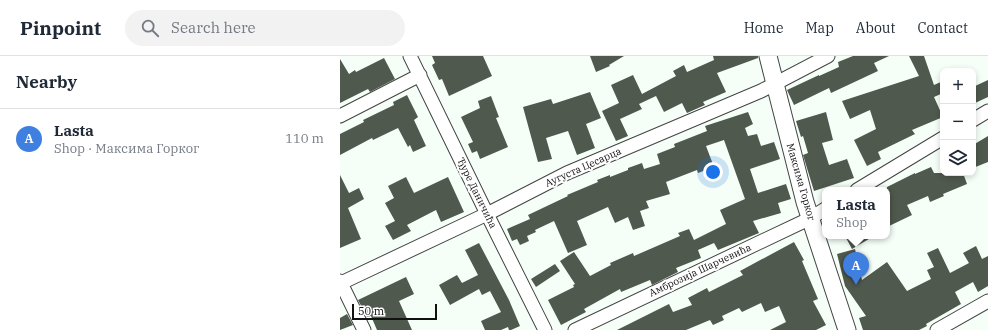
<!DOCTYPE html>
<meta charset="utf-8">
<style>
body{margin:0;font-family:"IBM Plex Serif",serif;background:#f2f2f3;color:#1f2937}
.controls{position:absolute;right:12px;top:12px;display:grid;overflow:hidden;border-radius:8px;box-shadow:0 2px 6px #0003}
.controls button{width:36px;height:36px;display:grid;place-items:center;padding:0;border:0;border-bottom:1px solid #e0e1e3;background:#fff;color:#1f2937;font:20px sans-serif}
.scale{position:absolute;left:12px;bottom:10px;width:85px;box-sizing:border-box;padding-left:4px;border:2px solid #111;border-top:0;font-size:11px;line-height:14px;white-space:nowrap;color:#111;-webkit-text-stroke:3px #fff;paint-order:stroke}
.you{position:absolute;left:373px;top:116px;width:14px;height:14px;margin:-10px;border:3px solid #fff;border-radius:50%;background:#1a73e8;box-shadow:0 0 0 6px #1a73e833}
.badge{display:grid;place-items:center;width:26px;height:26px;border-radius:50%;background:#4e6c32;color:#fff;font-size:13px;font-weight:700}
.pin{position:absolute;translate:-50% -33px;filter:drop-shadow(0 1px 2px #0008)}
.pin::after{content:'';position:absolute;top:21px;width:14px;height:12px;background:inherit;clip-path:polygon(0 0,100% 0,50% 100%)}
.popup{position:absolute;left:482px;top:131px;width:68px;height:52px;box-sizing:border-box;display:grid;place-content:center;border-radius:8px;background:#fff;filter:drop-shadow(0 1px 3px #0005);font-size:13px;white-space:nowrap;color:#747a83}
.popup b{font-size:15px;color:#1f2937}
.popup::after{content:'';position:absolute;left:50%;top:100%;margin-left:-8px;border:8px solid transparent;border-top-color:#fff}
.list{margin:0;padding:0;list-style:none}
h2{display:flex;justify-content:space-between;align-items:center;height:52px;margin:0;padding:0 16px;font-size:17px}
h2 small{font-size:13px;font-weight:400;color:#747a83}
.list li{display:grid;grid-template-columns:26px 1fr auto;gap:12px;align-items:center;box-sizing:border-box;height:60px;padding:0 16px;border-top:1px solid #e0e1e3}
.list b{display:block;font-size:15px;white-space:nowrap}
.list p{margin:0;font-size:13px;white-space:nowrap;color:#747a83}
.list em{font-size:13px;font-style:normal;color:#747a83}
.icon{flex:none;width:22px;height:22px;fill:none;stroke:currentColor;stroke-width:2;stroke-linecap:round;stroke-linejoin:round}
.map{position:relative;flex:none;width:648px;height:274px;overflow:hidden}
header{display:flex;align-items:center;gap:24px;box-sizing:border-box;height:56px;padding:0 20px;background:#fff;border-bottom:1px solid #e0e1e3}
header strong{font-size:19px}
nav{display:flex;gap:22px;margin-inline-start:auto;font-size:14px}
.search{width:280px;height:36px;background:#f2f2f3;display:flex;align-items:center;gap:10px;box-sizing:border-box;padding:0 14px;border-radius:22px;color:#747a83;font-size:15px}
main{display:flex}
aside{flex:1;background:#fff}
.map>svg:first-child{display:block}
</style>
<header>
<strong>Pinpoint</strong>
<div class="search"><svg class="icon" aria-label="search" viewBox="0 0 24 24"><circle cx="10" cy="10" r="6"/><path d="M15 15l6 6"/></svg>Search here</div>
<nav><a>Home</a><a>Map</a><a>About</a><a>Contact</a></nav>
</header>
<main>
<aside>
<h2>Nearby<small></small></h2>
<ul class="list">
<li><span class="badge" style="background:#3f7fe0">A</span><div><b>Lasta</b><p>Shop · Максима Горког</p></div><em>110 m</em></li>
</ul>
</aside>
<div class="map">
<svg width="648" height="274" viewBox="0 0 648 274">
<rect width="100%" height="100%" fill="#f5fff7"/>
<!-- building -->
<path fill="#50594d" d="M92 0H143L152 20 109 40 102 23 99 24 92 9 95 7Z
M250 0H284L269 9 270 10 256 16Z
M373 0H418V2L377 17 386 36 363 46 365 49 347 57 342 47 324 56 316 40 299 48 302 53 280 63 288 80 276 85 262 55 279 47 271 29 293 19 302 38 336 20 333 15 344 9 347 16 374 4Z
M513 0H549L534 7 538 15 491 37 489 32 454 49 447 34 479 19V20L499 11 498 6Z
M569 0H584L594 29 603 25V37L594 41 603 61 572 74 575 78 538 96 541 103 527 110 514 84 536 73 530 54 510 63 502 45 579 20Z
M44 2 55 23 30 36 28 33 0 47V3L9 18 15 14 16 16Z
M648 24V41L633 48V31Z
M250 36 261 62 246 68 255 92 237 99 228 75 206 82 212 103 198 106 183 51 211 43 213 48Z
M67 39 78 61 74 64 86 90 73 96 70 89 68 91 58 72 33 84 32 82 0 99V78L24 66 23 64 54 49 53 46Z
M151 40 159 61 156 62 168 91 140 103 137 95 132 97 128 88 133 86 121 61 140 52 138 45Z
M408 56 413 68 405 72 408 80 417 78 421 90 434 86 440 103 410 113 418 137 446 128 451 143 438 147 441 157 413 165 419 177 378 194 374 187 358 194 361 202 336 212 338 216 312 229 310 224 281 236 280 233 244 253 246 256 221 269 208 244 234 231 233 229 235 228 220 205 234 196 250 220 271 209 270 207 293 197 294 200 340 180 338 177 349 173 354 184 386 168 380 154 405 143 384 84 366 90 374 111 358 117 357 114 326 126 330 138 306 145 309 152 300 155 305 170 293 174 288 161 275 167 268 151 237 165 247 189 228 197 214 165 195 174 196 176 187 180 189 185 180 189 177 183 172 185 167 173 190 163 188 159 228 140 227 139 258 126 257 124 270 119V121L288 114V112L302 107 304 113 320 108 317 98 335 91 334 88 367 75 365 70Z
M486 56 493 84 482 87 489 109 507 103 514 122 474 135 463 99 468 97 463 80 461 81 456 65Z
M648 80V106L633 112V89Z
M591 111 594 117H623L627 128 603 138 604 140 590 146 588 140 567 149 572 159 547 171V131L575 117V118Z
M0 119 9 137 19 132 24 143 8 152 21 183 0 192Z
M66 121 74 137 108 121 124 156 101 166 96 154 67 169 71 175 53 184 45 170 55 165 45 147 54 142 48 130Z
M505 180H534L512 193Z
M454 186 464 204 462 205 478 243 473 245 486 269 476 274H430L446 266 439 250 425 256 421 247 402 256 399 252 382 260 384 264 373 269 370 264 346 274H277L329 248 333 256 352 249 348 242 367 232 369 236 403 219 400 215Z
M139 187 169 244 180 270 171 274H169L168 271 161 274H145L141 265 161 256 150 235 142 239 139 233 110 249 99 229 117 219 122 227 138 219 125 194Z
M636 190 642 203 648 200V230L638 236 633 226 615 236 621 248 586 268 587 270 579 274H523L519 262 526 260 505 230 497 198 515 193 522 224 547 206 567 235 591 223 587 214 594 211 587 197 598 192 610 217 629 207 623 197Z
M215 208 220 215 196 231 191 223Z
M66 221 74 238 59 245 72 274H37L31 260 27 261 18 244Z
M7 258 13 269 0 274V262Z"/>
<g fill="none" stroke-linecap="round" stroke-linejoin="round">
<defs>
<path id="minor" d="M70 0 147 158 205 274
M0 60 80 19
M633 64 648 55
M517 134 603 82
M0 225 24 274
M1 227 147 158 227 117 421 35 488 0
M235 274 471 162 485 153
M597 274 648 245"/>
<path id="tertiary" d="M428 0 465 146 507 274"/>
</defs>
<!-- minor casing -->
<use href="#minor" stroke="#444" stroke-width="15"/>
<!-- tertiary casing -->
<use href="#tertiary" stroke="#444" stroke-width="19"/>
<!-- minor -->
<use href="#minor" stroke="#fff" stroke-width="13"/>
<!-- tertiary -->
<use href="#tertiary" stroke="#fff" stroke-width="17"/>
</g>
<g text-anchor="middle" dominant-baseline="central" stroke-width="4" stroke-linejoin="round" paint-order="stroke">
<!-- street labels -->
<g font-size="10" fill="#111" stroke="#fff">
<text transform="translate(243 111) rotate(-24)">Аугуста Цесарца</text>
<text transform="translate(461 126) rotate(74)">Максима Горког</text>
<text transform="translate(137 137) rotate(64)">Ђуре Даничића</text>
<text transform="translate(360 214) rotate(-25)">Амброзија Шарчевића</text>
</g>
</g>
</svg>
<div class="controls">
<button>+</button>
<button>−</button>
<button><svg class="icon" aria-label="layers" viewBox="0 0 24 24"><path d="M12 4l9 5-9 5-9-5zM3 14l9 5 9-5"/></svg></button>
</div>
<div class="scale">50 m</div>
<div class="you"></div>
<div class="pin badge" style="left:516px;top:229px;background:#3f7fe0">A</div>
<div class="popup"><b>Lasta</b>Shop</div>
</div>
</main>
